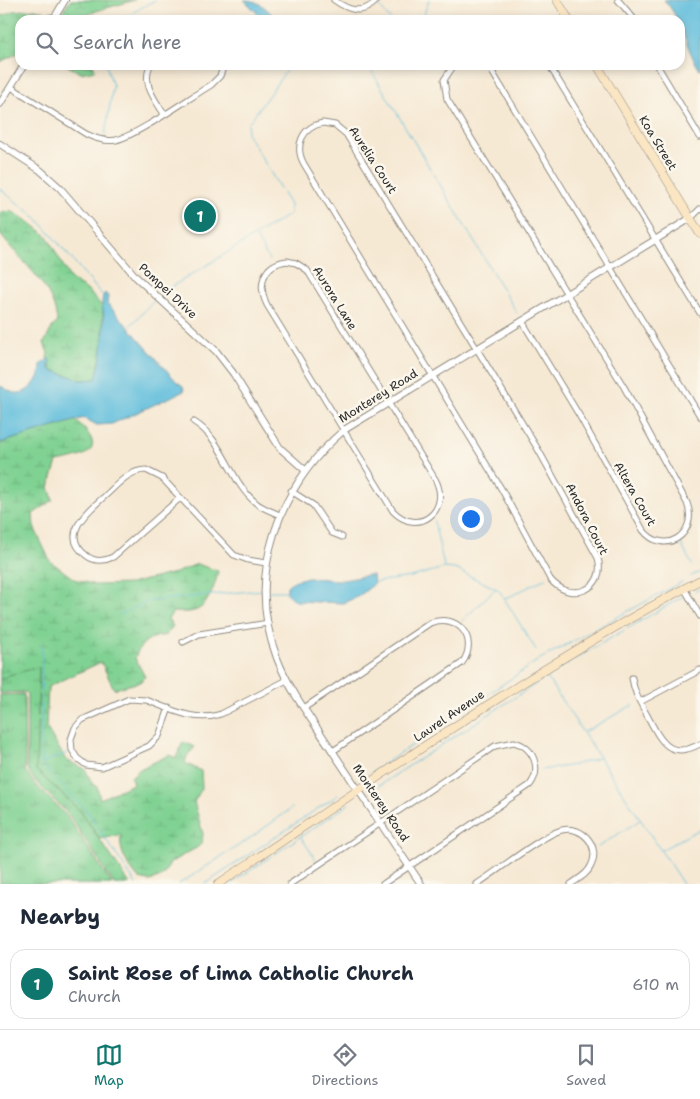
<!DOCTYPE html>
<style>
body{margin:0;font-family:"Shantell Sans",sans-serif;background:#f6f6f7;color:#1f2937}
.you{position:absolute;left:470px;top:518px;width:18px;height:18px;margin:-12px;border:4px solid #fff;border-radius:50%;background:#1a73e8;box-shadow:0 0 0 8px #1a73e833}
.badge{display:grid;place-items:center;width:32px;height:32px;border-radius:50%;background:#0f766e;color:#fff;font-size:16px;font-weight:700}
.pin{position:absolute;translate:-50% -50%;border:2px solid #fff;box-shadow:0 1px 5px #0006}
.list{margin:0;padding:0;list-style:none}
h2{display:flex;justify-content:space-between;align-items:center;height:65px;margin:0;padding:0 20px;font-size:21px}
h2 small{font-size:16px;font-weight:400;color:#747a83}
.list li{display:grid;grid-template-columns:32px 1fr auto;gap:15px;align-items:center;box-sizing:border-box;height:70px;margin:0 10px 10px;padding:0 10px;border:1px solid #e0e1e3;border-radius:15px}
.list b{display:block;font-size:19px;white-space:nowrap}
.list p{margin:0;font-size:16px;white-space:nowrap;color:#747a83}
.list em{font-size:16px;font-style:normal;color:#747a83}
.icon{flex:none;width:28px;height:28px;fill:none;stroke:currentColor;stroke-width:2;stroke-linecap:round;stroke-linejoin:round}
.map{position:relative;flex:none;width:700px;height:884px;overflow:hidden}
.search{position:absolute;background:#fff;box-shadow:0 2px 8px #0003;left:15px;right:15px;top:15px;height:55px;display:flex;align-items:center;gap:12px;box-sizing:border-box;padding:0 18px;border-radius:15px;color:#747a83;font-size:19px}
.sheet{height:145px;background:#fff}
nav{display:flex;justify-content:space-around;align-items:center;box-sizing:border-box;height:70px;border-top:1px solid #e0e1e3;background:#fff;font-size:14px;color:#747a83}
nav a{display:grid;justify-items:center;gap:2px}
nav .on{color:#0f766e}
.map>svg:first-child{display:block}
</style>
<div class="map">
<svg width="700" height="884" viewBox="0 0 700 884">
<defs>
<pattern id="wetland-marsh" width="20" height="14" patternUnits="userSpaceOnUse" patternTransform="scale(1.25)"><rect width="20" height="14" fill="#80d293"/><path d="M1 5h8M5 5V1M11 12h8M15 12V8" fill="none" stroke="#6fb47f"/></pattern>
<pattern id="park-tufts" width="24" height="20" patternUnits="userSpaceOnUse" patternTransform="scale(1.25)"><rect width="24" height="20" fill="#80d293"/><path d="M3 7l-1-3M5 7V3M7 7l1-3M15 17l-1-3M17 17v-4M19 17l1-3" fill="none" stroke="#6fb47f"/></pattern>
</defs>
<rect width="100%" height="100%" fill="#fbf7ec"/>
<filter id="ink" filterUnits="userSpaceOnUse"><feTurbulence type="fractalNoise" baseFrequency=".02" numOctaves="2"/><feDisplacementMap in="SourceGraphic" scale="10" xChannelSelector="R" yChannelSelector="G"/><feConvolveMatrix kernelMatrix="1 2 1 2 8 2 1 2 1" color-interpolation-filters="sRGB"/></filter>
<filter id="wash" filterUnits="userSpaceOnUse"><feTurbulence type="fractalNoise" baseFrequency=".0096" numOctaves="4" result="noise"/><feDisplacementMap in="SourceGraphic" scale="20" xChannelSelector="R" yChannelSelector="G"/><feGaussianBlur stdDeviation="1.12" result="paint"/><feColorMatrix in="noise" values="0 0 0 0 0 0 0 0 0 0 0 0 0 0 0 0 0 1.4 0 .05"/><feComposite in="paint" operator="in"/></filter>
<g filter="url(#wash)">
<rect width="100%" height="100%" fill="#f6e9d4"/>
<!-- wetland -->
<path fill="url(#wetland-marsh)" stroke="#567e5f" d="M71 0H135L96 11 78 20H56Z
M35 9 47 12 56 11 50 20H20V52L0 62V17L14 11Z
M66 65H93L95 70 81 73Z
M11 211 29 222 47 236 71 280 87 290 103 307V345L96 380H82L51 370 49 359H47L48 353 44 343 53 326 57 323C55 286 21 262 0 234V213Z
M75 420C107 448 92 456 57 462L49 487 53 500 33 514 34 527 50 561 74 579 95 585 130 584 175 573 197 564 218 571C216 583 208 608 194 611 188 613 180 612 173 612L168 619 173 626 166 635C148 638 142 641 135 658L145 677 140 682 114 689 101 662 48 687 46 727 66 760 85 769 93 785 97 786 100 799 133 784 131 777 140 769 169 755 176 758 183 742 195 747 187 756 185 763 201 771 202 788 194 802 203 834 202 843 198 847 171 862 163 875 159 878 149 881 139 879C129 867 118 852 121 835L100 839 81 812 36 770 39 668 0 680V443Z"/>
<!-- park -->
<path fill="url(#park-tufts)" stroke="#567e5f" d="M39 667 36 770 81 812 130 884H114L69 815 35 781 27 769V694L25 692 0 693V680L9 675Z
M24 694 25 770 33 782 67 816 112 884H0V695Z"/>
<!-- water -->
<path fill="#5ebddc" stroke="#447484" d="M244 0C259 0 268 9 276 20H264Z
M664 0H700V70C684 47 684 21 664 0Z
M105 293 108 296 107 303 177 382 183 386 184 391 112 424 97 425 84 418 0 443V386C6 388 11 394 18 393 31 393 42 375 41 364L49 359 51 361 49 366 51 370 82 380 96 379C101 360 104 341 104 320 104 311 99 301 105 293Z
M367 575H373L374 584 359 596 343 603 296 601 287 594V586C301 572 326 581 343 580 351 579 359 577 367 575Z"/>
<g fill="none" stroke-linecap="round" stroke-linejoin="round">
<!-- stream -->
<path stroke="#5ebddc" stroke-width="1" d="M378 5 391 20
M120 20 155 0
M249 20 258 13
M422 20 429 0
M368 65 517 313
M105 135 113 86 106 65
M0 189 37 218 103 296
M256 237 269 260
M160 294 290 214V205L247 133 248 124 288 68
M129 327 156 299
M434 521 444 566
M680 542 692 565
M691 576 700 572
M376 582 411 577 444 568 455 569 499 590 536 650
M269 591H287
M695 591 700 589
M505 599 546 578
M119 615 149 601 262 590
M462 621 495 589
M42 645 41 764 87 811 136 884
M547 678 683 884
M584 732 633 705
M42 763 67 753
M541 770 574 765 599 758
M371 773 540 659 682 582
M360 780 365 777
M369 792 571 661 682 597
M301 837 316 860
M598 847 640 820
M661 850 700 829
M179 884 249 839 292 808
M205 884 338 795
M230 884 349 804"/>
</g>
</g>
<g filter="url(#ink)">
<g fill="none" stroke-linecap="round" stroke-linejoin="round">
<defs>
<path id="minor" d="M334 0C348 10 363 16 377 0
M618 0 635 20
M150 65C142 84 154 98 164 114
M454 65 444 80 447 99 624 387 687 503C699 534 664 557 643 530L579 415 522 321
M488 65 700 416
M549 65 700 313
M657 65 700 137
M11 87 86 134C96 139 106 142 116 140 138 135 189 98 211 85L220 76 224 65
M323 123 335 125 346 134 539 451 598 558C607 590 570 604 550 579L502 490 304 164C294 146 302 127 323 123Z
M691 218 700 209
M287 261 296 263 307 270 435 479C452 510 418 537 393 511L267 305C257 285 263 264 287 261Z
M194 422C223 439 230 481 255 502 261 508 272 511 279 515
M291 491 313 505 332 533 342 537
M180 498 113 557C105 561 95 562 87 556 58 535 88 511 105 496 117 485 129 470 146 470L162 478 234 555 248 560 266 563
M684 588 700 616
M183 642 199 634 268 623
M632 678C634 693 641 704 648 717 661 742 670 760 700 744
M640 702 700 670
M169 708 159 736 149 746 102 767 86 765 77 758 72 750 71 739 75 728 82 720 129 699 146 700C170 709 196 723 221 714L287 680
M304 708 430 623C457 612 480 639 462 663L333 751
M290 884 495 746 514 742C534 747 542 769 530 785L383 884
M477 884C496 872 544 834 562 830 583 825 601 847 591 866 587 875 578 879 571 884"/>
<path id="tertiary" d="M53 20 65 0
M0 104 24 65
M0 144 40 170 60 188 136 277 216 351 233 373 280 448 305 470
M421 884C392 840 362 796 333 752 313 721 290 692 277 658 245 574 279 486 344 430L691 218"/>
<path id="secondary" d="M557 0 569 20
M597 65 700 234
M218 884C376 779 532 669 700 580"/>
</defs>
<!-- minor casing -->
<use href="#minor" stroke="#908a80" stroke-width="7"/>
<!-- tertiary casing -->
<use href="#tertiary" stroke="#908a80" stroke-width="8"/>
<!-- secondary casing -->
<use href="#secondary" stroke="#908a80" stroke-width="9"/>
<!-- minor -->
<use href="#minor" stroke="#fff" stroke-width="5"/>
<!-- tertiary -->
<use href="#tertiary" stroke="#fff" stroke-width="6"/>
<!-- secondary -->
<use href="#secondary" stroke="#fbe6c4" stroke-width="8"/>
</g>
</g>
<g text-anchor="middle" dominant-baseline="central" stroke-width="5" stroke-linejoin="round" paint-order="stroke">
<!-- street labels -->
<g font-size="12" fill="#2b2b2b" stroke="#fbf7ec">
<text transform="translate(658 143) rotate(59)">Koa Street</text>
<text transform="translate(373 160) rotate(57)">Aurelia Court</text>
<text transform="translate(168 291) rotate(43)">Pompei Drive</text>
<text transform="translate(335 298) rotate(58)">Aurora Lane</text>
<text transform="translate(378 396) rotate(-32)">Monterey Road</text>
<text transform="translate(635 494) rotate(60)">Altera Court</text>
<text transform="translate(587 519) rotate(63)">Andora Court</text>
<text transform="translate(449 716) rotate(-34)">Laurel Avenue</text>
<text transform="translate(381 803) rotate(56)">Monterey Road</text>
</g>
</g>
</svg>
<div class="you"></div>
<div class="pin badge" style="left:200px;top:216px">1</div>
<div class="search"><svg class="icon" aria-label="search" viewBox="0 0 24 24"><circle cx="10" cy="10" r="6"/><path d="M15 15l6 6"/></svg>Search here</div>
</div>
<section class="sheet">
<h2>Nearby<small></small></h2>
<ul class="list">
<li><span class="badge">1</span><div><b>Saint Rose of Lima Catholic Church</b><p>Church</p></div><em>610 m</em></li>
</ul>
</section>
<nav>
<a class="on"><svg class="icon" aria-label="map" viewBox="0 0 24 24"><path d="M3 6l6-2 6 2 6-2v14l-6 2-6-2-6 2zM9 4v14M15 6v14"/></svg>Map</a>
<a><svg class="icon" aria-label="directions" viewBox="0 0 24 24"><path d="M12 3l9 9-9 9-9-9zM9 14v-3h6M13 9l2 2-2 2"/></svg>Directions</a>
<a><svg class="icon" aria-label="saved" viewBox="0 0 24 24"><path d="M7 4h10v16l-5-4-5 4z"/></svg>Saved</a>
</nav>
